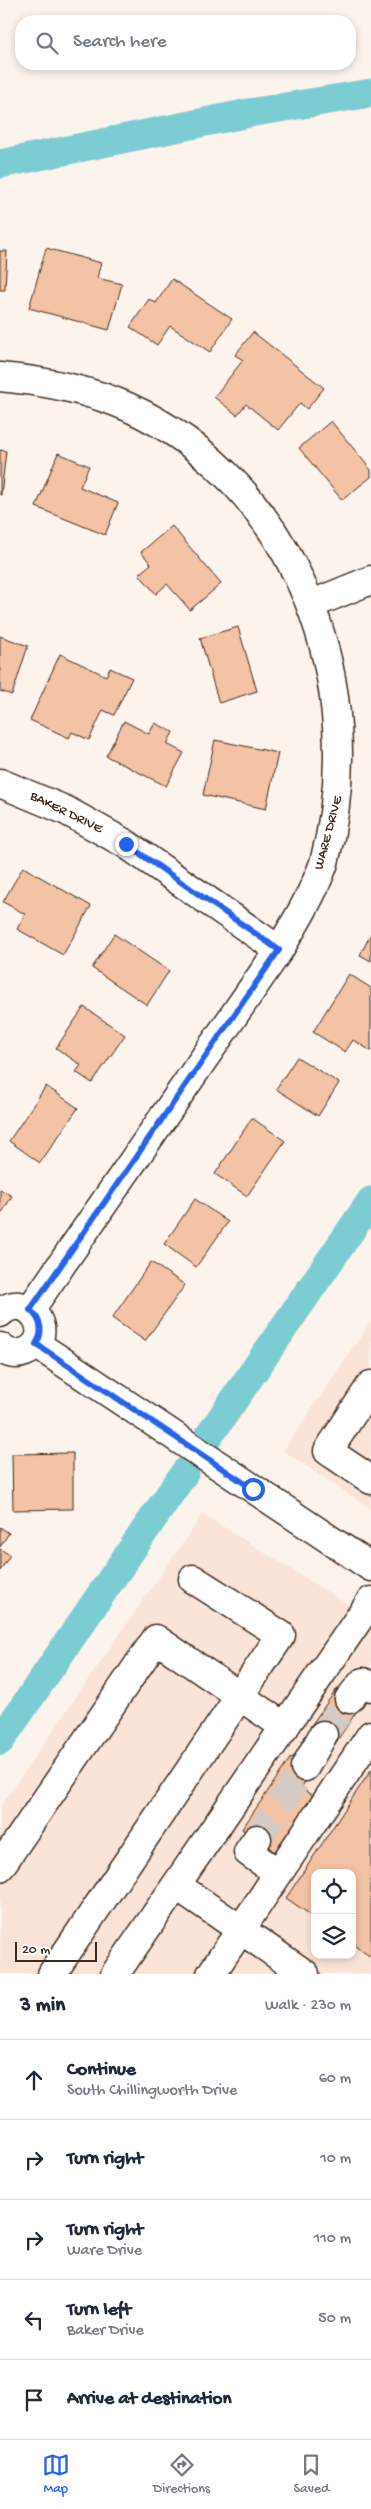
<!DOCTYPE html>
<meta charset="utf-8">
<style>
body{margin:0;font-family:"Gochi Hand",sans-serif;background:#f2f2f3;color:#1f2937}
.controls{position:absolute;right:15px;bottom:15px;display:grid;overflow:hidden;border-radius:10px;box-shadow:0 2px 8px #0003}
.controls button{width:45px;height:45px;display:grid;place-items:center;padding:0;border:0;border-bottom:1px solid #e0e1e3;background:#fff;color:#1f2937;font:25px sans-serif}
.scale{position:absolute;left:15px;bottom:12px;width:82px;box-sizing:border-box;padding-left:5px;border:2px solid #3b2a1e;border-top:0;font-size:14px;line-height:18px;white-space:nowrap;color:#3b2a1e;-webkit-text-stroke:4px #fff;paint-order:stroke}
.stop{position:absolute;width:15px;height:15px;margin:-11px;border:4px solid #2563eb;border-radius:50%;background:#fff}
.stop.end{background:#2563eb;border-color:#fff;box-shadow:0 1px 5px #0008}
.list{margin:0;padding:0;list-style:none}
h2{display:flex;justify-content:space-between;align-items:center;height:65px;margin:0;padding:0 20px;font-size:21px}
h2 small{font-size:16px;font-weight:400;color:#747a83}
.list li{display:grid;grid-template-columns:32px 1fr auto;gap:15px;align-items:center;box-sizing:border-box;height:80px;padding:0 20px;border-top:1px solid #e0e1e3}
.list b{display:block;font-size:19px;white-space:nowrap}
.list p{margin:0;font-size:16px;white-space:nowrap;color:#747a83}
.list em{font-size:16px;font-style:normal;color:#747a83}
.icon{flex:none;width:28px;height:28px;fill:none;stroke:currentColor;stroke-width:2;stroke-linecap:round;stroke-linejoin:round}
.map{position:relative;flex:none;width:371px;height:1974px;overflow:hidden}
.search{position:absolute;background:#fff;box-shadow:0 2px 8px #0003;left:15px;right:15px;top:15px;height:55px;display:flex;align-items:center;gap:12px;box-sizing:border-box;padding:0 18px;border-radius:20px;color:#747a83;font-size:19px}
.sheet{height:465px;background:#fff}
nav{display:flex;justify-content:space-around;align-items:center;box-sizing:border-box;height:70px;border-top:1px solid #e0e1e3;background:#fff;font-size:14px;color:#747a83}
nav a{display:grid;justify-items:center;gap:2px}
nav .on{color:#2563eb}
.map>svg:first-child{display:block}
</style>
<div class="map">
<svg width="371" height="1974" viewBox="0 0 371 1974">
<rect width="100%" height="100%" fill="#fdf3ed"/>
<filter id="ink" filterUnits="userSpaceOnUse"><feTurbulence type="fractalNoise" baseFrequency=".02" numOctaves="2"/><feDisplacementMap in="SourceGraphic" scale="10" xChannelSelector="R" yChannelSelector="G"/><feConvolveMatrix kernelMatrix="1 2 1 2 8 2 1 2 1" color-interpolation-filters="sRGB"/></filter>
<g filter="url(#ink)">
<!-- built -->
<path fill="#fae4d7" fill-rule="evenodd" d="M371 1321V1509L283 1451Z
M203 1514 371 1619V1974H0V1807ZM315 1873H352V1955H315Z"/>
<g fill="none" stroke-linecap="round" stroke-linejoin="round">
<!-- canal -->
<path stroke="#7ccdd3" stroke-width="29" d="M0 164 249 113 371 93
M209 1436 371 1201
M0 1741 185 1472"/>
</g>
<!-- building -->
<path fill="#f4c2a4" stroke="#3b2a1e" d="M46 248 101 263 97 278 122 284 109 330 29 308Z
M0 251H7L5 290H0Z
M172 279 232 319 210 352 170 326 157 345 130 327 149 299 156 303Z
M253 332 324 388 307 409 300 403 278 430 246 404 237 415 214 397 243 360 235 355Z
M331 421 371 470V477L342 500 299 448Z
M0 450 6 451 1 495H0Z
M58 453 89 466 80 487 118 503 105 535 36 507Z
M172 526 221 584 190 610 167 584 156 594 139 574 151 564 141 552Z
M238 627 257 691 219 703 200 638Z
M0 636 28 646 12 695 0 691Z
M60 654 106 676 110 668 132 678 114 715 103 710 89 740 72 732 69 738 30 720Z
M124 721 149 734 155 723 173 732 167 744 184 753 166 786 106 756Z
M215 740 278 753 266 809 203 795Z
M23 867 91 906 63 955 17 929 25 914 3 902Z
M114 934 169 971 147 1005 92 968Z
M371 934V961L360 955Z
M349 974 371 988V1051L353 1040 345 1052 313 1032Z
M84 1007 125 1035 92 1083 76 1072 81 1065 56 1048Z
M297 1057 339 1083 318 1116 276 1089Z
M46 1086 78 1108 40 1163 9 1141Z
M252 1118 285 1141 247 1196 215 1174Z
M0 1189 12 1196 0 1216Z
M195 1199 228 1222 196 1267 164 1244Z
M151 1262 185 1285 145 1341 112 1318Z
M73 1453V1509L13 1510 12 1454Z
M0 1527 9 1533 0 1547Z
M0 1549 10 1555 0 1571Z
M336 1690 360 1706 335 1744 310 1727Z
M291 1757 312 1771 301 1788 313 1796 275 1852 242 1829Z
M371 1770V1957L352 1944V1873H315V1918L286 1898Z"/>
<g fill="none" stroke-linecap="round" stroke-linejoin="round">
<!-- minor-tunnel -->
<path stroke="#d6cbc4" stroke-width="28" stroke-dasharray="28 14" stroke-linecap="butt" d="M323 1735 349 1699
M257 1839 305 1767"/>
<defs>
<path id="minor" d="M0 377C44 381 87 389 128 407 298 484 371 686 324 863 313 894 296 922 279 950L30 1310
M317 602 371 580
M0 783 65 810 126 844 279 950
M0 1313C30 1287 59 1339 25 1352 16 1356 7 1354 0 1347
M36 1344 371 1567
M371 1385 328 1451 371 1480
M349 1699 363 1682 371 1687
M305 1767 323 1735
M257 1839 248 1852 278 1873
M0 1867 156 1639 285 1727
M176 1885 305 1974
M52 1974 281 1635 193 1579
M115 1974 371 1601
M211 1974 371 1735"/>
</defs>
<!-- minor casing -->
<use href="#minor" stroke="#3b2a1e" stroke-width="31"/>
<!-- minor -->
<use href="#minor" stroke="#fff" stroke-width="28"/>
</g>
</g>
<g fill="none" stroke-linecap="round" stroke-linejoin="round" filter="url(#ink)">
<!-- route -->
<path stroke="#2563eb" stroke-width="6" d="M126 844 279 950 30 1310C41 1319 44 1332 36 1344L253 1489"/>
</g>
<g text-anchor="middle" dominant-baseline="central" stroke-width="4" stroke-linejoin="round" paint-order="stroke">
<!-- street labels -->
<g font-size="14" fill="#3b2a1e" stroke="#fff">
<text transform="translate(66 813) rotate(26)">BAKER DRIVE</text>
<text transform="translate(329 833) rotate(-75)">WARE DRIVE</text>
</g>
</g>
</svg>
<div class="controls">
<button><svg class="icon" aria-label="locate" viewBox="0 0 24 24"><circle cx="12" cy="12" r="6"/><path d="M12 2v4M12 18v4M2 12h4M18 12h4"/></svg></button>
<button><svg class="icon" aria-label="layers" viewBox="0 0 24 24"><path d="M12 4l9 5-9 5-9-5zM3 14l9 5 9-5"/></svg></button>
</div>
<div class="scale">20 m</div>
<div class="stop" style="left:253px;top:1489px"></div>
<div class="stop end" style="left:126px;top:844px"></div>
<div class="search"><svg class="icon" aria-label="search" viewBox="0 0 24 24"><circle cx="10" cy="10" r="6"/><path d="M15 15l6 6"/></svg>Search here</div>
</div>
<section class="sheet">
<h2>3 min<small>Walk · 230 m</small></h2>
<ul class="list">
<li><svg class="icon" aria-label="ahead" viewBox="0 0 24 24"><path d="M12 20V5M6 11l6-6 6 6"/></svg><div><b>Continue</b><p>South Chillingworth Drive</p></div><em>60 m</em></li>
<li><svg class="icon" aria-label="right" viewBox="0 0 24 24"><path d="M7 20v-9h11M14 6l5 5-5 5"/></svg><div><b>Turn right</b></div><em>10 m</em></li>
<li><svg class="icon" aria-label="right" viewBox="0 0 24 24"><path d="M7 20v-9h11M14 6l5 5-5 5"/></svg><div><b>Turn right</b><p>Ware Drive</p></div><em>110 m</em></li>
<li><svg class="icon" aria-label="left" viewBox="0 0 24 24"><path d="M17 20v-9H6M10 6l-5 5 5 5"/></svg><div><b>Turn left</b><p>Baker Drive</p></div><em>50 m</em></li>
<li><svg class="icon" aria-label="arrive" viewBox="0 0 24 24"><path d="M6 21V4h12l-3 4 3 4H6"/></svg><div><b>Arrive at destination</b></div></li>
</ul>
</section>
<nav>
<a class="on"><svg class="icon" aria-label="map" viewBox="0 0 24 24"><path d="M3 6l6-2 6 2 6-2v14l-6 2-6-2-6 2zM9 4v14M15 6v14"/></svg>Map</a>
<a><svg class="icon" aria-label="directions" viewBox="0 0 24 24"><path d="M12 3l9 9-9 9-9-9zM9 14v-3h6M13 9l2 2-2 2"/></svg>Directions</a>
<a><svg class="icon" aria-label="saved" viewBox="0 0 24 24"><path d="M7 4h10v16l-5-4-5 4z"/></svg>Saved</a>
</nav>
